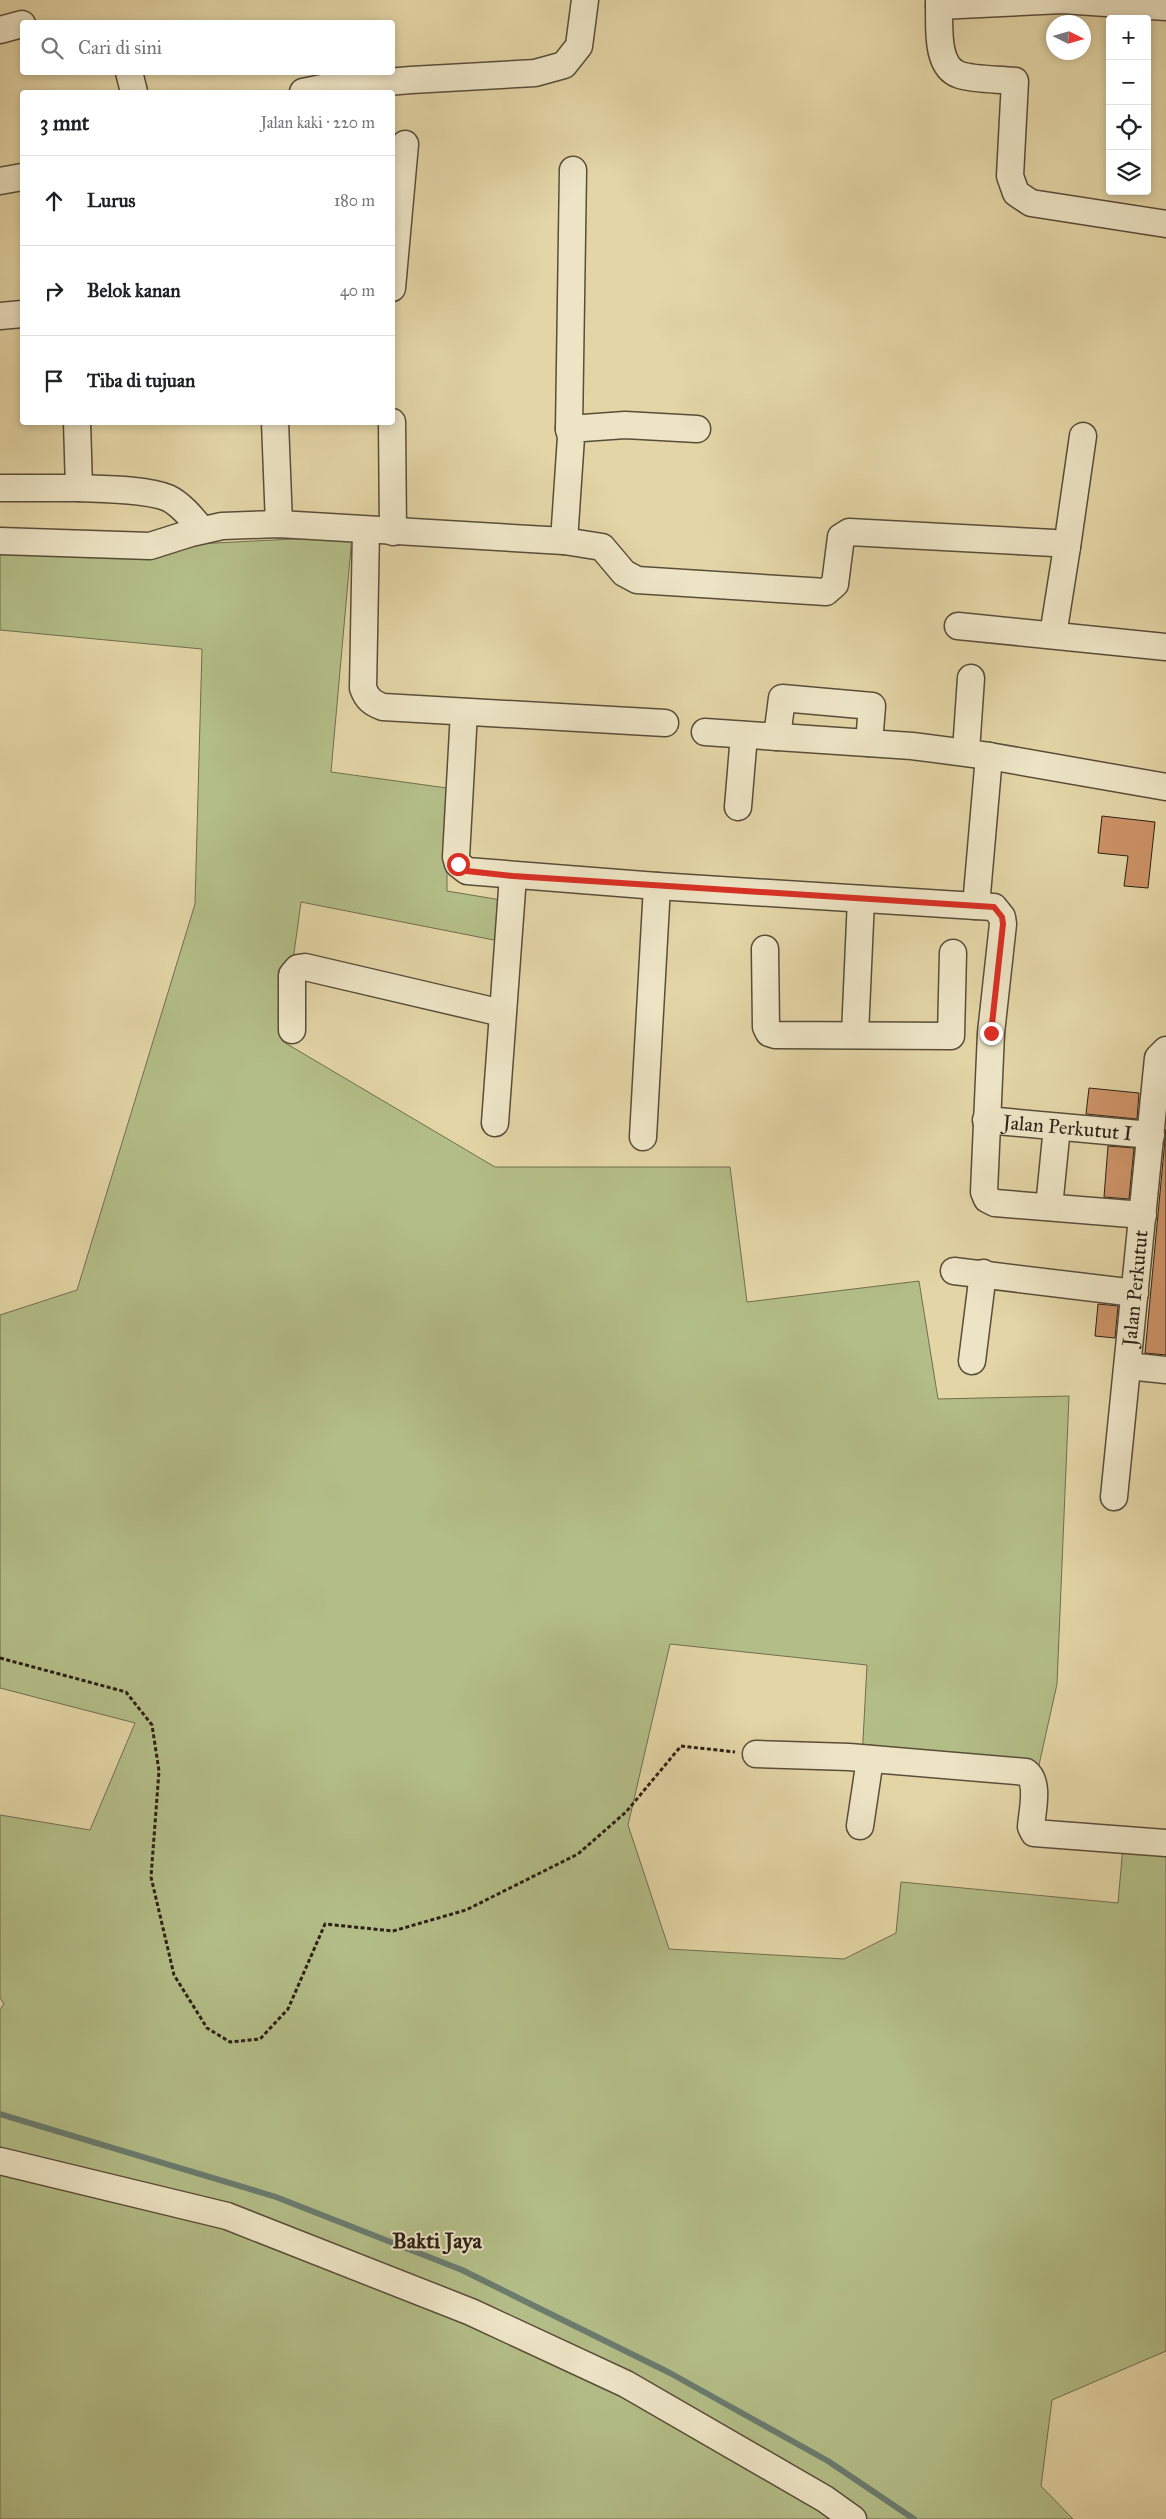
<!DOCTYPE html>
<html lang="id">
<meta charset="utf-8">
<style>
body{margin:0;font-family:"IM FELL Great Primer",serif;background:#f6f6f6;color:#202124}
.controls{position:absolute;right:15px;top:15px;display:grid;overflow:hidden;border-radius:5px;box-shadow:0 2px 8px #0003}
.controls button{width:45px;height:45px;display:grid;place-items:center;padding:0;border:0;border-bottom:1px solid #e0e0e0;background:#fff;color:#202124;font:25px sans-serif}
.compass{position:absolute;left:1046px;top:15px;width:45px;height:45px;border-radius:50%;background:#fff;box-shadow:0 2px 8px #0003;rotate:95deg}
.stop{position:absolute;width:15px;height:15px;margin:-11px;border:4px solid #d93025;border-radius:50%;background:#fff}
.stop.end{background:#d93025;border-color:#fff;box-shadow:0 1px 5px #0008}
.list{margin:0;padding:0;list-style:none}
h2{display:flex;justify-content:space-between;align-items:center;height:65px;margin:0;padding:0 20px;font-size:21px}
h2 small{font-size:16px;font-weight:400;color:#757577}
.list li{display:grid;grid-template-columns:32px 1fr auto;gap:15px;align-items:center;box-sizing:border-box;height:90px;padding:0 20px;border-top:1px solid #e0e0e0}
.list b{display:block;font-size:19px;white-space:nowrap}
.list em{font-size:16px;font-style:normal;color:#757577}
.icon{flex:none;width:28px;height:28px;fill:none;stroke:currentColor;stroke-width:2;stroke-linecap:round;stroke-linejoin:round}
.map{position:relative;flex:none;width:1166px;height:2519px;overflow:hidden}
.search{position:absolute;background:#fff;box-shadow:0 2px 8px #0003;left:20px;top:20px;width:375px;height:55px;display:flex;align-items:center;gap:12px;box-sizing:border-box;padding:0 18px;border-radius:5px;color:#757577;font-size:19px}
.panel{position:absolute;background:#fff;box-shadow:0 2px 8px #0003;left:20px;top:90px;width:375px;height:335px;border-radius:5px}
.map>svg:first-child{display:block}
</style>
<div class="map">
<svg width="1166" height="2519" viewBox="0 0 1166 2519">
<rect width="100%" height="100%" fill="#e3d5a6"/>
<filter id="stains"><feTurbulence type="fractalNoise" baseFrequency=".004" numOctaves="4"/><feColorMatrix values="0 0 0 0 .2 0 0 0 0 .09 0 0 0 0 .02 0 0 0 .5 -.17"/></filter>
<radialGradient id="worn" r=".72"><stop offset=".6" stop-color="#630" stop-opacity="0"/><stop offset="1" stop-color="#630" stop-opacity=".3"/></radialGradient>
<!-- green -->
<path fill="#b3bd87" stroke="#706e4e" d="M352 536 331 772 447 788V891L501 900 499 941 301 902 282 1041 495 1167H730L747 1302 919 1281 938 1399 1069 1396 1057 1684 1037 1774 862 1759 867 1665 670 1644 628 1825 669 1949 844 1959 896 1933 901 1882 1118 1903 1123 1846 1166 1850V2351L1052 2400 1041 2486 1073 2519H0V2009L4 2004 0 1998V1815L90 1830 135 1723 0 1688V1315L77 1290 195 904 202 649 0 630V554Z"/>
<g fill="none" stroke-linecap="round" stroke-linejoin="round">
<!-- stream -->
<path stroke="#6b7b6e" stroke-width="6" d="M0 2114 276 2197 462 2270 670 2373 828 2461 914 2519"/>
</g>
<!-- building -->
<path fill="#cc9266" stroke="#2c2015" d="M1102 816 1155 822 1148 888 1124 886 1128 856 1098 853Z
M1089 1088 1139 1093 1137 1119 1086 1114Z
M1166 1129V1355L1145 1353Z
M1108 1146 1134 1148 1129 1199 1104 1197Z
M1098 1304 1118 1306 1115 1338 1095 1336Z"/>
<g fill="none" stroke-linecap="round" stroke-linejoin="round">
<defs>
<g id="minor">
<path d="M939 0C940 22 934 67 960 75 976 80 998 79 1015 81L1010 176 1016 193 1031 203 1166 224"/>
<path d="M939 6 1062 0 1166 7"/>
<path d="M0 30 22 24"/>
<path d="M129 72 134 92"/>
<path d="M303 92 327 87 411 80 535 73 564 65 579 46 585 0"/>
<path d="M0 181 22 177"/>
<path d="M392 288 405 144"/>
<path d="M0 316 22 314"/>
<path d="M275 422 279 524"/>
<path d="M392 422 393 532"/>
<path d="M569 429 573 170"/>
<path d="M0 488H79L77 422"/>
<path d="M79 488C102 489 148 489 168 498 181 504 193 519 202 530"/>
<path d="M366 530 363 688C367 699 372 703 383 707L665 723"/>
<path d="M0 541 150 546 191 533 222 526 279 524 564 541 602 547 624 573 637 580 826 592 835 584 841 537 849 532 1054 543 1067 547 1053 635"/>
<path d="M564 541 571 437 569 429 625 425 697 429"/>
<path d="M1067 547 1083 436"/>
<path d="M958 626 1166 647"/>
<path d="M464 712 456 857 458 864 467 871 657 886 976 906 989 756 1166 787"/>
<path d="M705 732 912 746 989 756"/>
<path d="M777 737 782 698 872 706 869 743"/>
<path d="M966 751 971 678"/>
<path d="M738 807 744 735"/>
<path d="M976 906 994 907 1002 917 1003 924 991 1033 984 1192 987 1199 995 1203 1143 1215"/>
<path d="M765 949 766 1027 769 1033 775 1035 951 1036 953 953"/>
<path d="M292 1030V975L298 968 305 967 502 1013"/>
<path d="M855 1034 861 899"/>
<path id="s1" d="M986 1120 1151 1135"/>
<path d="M495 1123 513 876"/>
<path d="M643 1137 657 886"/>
<path d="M1049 1207 1057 1127"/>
<path d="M954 1271 1135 1293"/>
<path d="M972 1361 983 1273"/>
<path d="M1128 1366 1166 1370"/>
<path id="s2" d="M1114 1497 1158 1058 1166 1050"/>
<path d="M756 1754 849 1757 1026 1772C1040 1782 1032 1812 1031 1827L1034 1833 1166 1843"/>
<path d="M860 1826 870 1759"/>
<path d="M0 2161 227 2216 471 2312 626 2384 825 2499 853 2519"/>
</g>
</defs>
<!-- minor casing -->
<use href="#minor" stroke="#5a4d39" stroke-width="29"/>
<!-- path -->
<path stroke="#2c2015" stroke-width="3" stroke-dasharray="4 2.5" stroke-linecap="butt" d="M0 1658 126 1692 152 1725 159 1771 151 1877 174 1975 207 2028 230 2042 260 2039 288 2009 325 1924 393 1931 466 1910 578 1854 626 1812 681 1746 735 1752"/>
<!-- minor -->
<use href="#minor" stroke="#ede4c5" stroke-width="26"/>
</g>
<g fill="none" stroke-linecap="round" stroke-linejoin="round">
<!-- route -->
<path stroke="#d93025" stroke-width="6" d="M458 864 467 871 513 876 994 907 1002 917 1003 924 991 1033"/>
</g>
<g text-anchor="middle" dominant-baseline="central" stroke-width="4" stroke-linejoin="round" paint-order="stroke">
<!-- street labels -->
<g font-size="20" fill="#2c2015" stroke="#ede4c5">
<text stroke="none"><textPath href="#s1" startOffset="82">Jalan Perkutut I</textPath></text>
<text stroke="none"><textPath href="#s2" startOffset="210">Jalan Perkutut</textPath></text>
</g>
<!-- quarter labels -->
<g font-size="22" font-weight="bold" fill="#2c2015" stroke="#ede4c5">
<text x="437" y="2240">Bakti Jaya</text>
</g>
</g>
<rect width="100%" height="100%" filter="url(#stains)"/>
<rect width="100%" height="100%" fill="url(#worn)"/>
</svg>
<div class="controls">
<button>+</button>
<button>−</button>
<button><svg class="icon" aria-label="locate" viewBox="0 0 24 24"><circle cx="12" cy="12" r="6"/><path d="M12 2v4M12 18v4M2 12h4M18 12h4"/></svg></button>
<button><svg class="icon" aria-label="layers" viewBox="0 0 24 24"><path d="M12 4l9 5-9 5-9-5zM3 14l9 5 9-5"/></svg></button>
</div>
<svg class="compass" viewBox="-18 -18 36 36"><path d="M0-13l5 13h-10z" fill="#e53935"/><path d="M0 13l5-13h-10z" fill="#757577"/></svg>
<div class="stop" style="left:458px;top:864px"></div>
<div class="stop end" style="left:991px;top:1033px"></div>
<div class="search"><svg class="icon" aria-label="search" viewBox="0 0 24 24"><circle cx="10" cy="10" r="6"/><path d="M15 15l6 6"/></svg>Cari di sini</div>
<section class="panel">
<h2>3 mnt<small>Jalan kaki · 220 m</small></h2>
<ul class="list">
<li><svg class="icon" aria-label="ahead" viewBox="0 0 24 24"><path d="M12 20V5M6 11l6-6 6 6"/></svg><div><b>Lurus</b></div><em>180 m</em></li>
<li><svg class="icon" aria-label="right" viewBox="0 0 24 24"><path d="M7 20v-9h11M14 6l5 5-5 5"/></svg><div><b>Belok kanan</b></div><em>40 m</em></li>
<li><svg class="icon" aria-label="arrive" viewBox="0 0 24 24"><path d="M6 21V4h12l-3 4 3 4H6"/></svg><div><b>Tiba di tujuan</b></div></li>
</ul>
</section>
</div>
